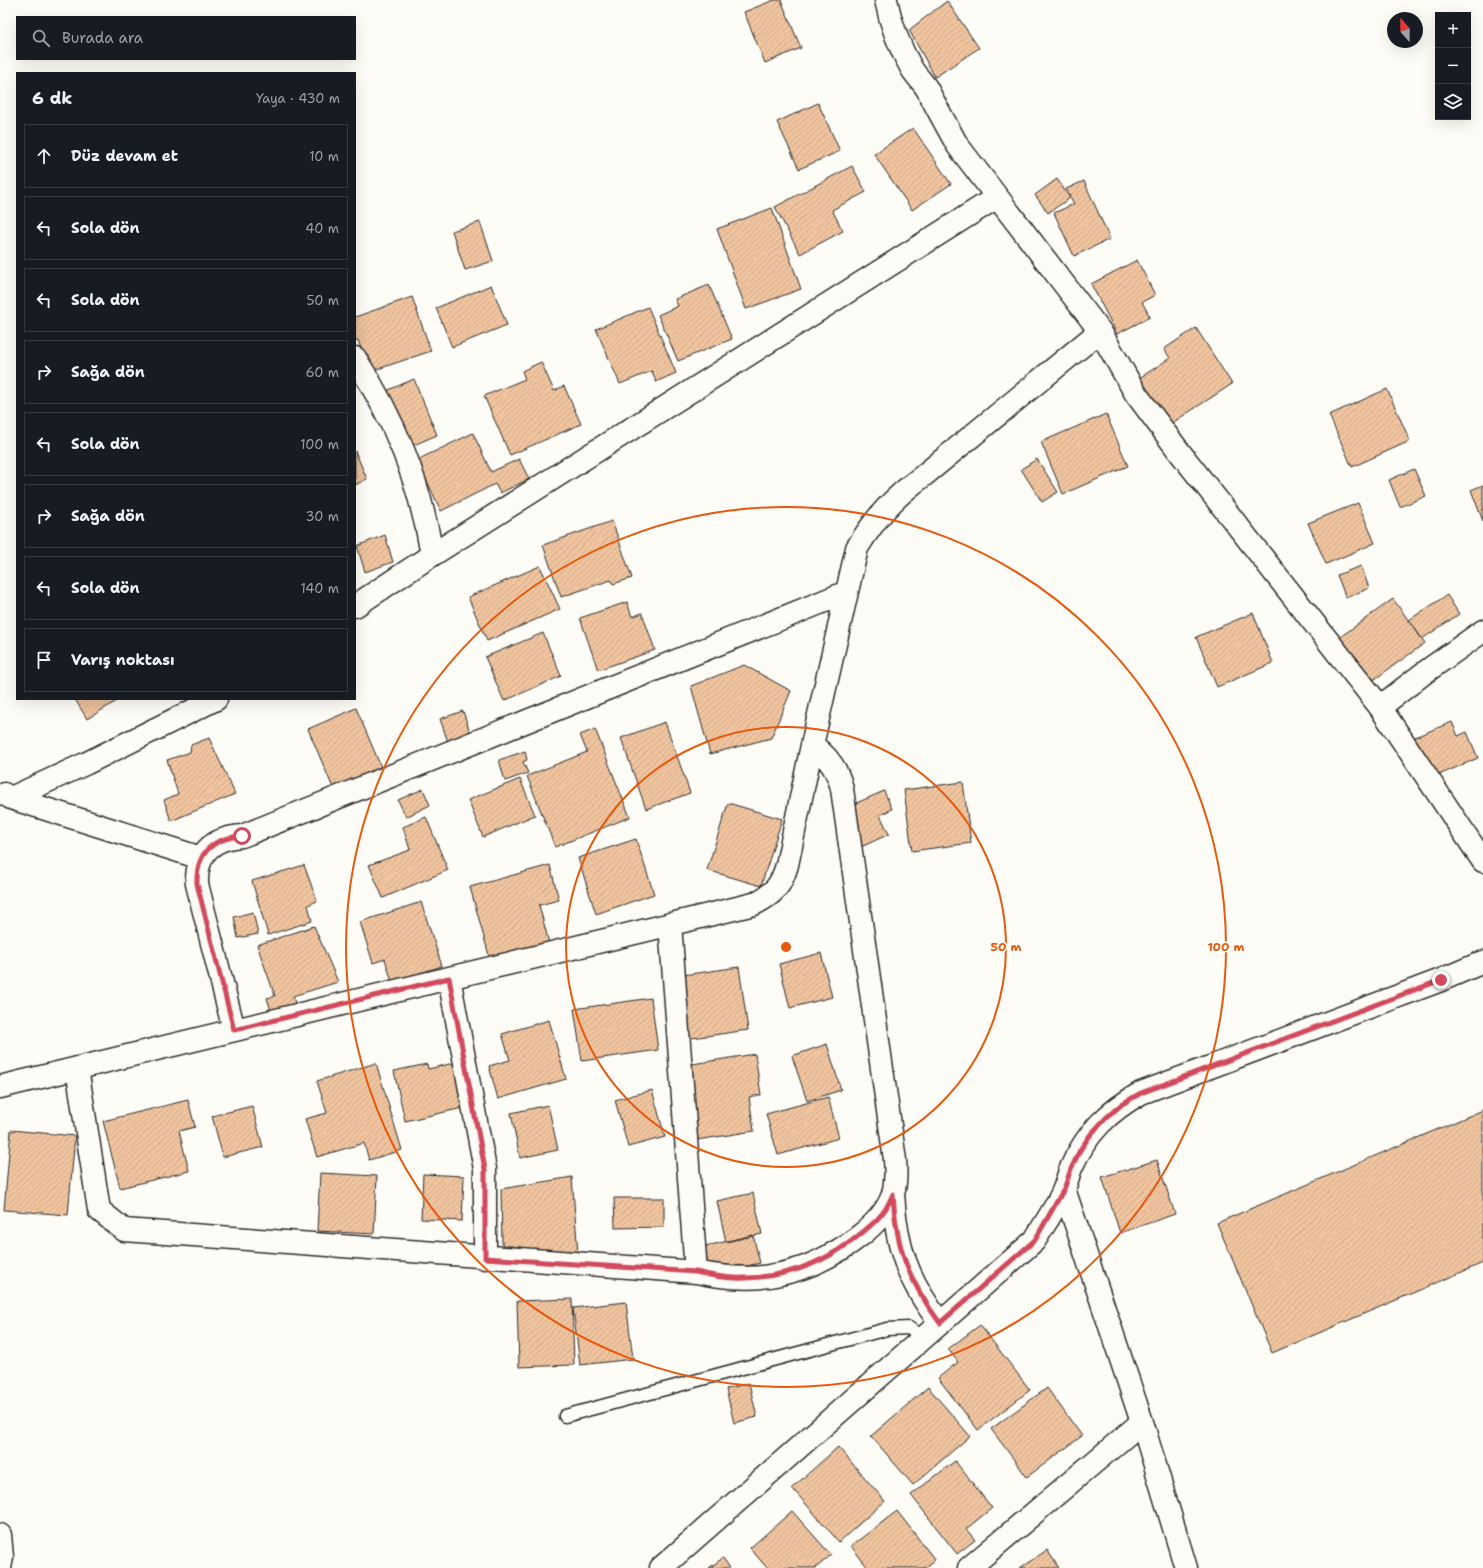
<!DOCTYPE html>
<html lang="tr">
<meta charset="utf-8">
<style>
body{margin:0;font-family:"Shantell Sans",sans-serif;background:#242831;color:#f1f3f6}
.controls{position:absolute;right:12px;top:12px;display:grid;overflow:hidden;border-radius:0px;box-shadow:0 4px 16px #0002}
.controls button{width:36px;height:36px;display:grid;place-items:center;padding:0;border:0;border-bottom:1px solid #363941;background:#171b24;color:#f1f3f6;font:20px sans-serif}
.compass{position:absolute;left:1387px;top:12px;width:36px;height:36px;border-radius:50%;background:#171b24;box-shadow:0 4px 16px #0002;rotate:339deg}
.stop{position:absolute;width:12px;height:12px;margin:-9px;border:3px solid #d1495b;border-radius:50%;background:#fff}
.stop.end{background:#d1495b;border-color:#fff;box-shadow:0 1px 4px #0008}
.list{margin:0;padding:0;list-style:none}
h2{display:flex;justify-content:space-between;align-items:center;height:52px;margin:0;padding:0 16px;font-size:17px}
h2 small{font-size:13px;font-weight:400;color:#9ea1a6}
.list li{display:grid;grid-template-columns:26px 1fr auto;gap:12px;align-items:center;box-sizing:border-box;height:64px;margin:0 8px 8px;padding:0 8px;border:1px solid #363941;border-radius:0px}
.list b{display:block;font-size:15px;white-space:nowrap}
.list em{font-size:13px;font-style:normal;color:#9ea1a6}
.icon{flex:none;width:22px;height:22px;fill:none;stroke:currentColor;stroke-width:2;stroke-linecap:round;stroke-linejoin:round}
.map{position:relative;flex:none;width:1483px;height:1568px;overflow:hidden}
.search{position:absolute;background:#171b24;box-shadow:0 4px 16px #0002;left:16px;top:16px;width:340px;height:44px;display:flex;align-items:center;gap:10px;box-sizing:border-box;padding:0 14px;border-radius:0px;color:#9ea1a6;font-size:15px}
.panel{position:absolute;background:#171b24;box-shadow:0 4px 16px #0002;left:16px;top:72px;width:340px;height:628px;border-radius:0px}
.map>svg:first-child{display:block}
</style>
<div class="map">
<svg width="1483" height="1568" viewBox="0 0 1483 1568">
<defs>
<pattern id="building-hatch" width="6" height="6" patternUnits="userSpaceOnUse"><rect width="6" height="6" fill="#f0c49f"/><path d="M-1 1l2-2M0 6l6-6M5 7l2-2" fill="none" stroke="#cea989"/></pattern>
</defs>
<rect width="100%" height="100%" fill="#fdfcf7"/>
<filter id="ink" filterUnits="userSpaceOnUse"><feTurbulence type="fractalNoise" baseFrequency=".025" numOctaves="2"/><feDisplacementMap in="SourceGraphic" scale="8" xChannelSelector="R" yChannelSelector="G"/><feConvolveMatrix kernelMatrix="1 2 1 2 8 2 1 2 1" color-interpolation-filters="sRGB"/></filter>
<g filter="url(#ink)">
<!-- building -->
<path fill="url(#building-hatch)" stroke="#2b2b2b" d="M774 0H781L801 48 765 63 744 12Z
M947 1 979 48 935 77 909 30Z
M818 103 840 151 799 169 777 122Z
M913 128 951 184 912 210 874 154Z
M852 166 866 192 832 210 843 231 800 254 775 207Z
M1057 179 1070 198 1048 213 1035 195Z
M1084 181 1110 239 1074 256 1054 213 1074 204 1066 189Z
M772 208 801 289 746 309 717 229Z
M480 222 493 261 465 270 452 231Z
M1137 260 1155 295 1142 302 1150 317 1117 334 1091 284Z
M491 285 507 325 452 347 436 308Z
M709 285 732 339 678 361 658 315 678 306 675 299Z
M412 297 431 351 369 372 358 340 355 341V317Z
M648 307 676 373 656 382 652 371 620 384 596 329Z
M1196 328 1232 384 1169 425 1138 379 1170 358 1164 349Z
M541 362 554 391 564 386 581 424 510 455 484 396 525 379 522 371Z
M414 379 437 435 407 448 384 392Z
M1387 389 1410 441 1352 467 1329 415Z
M1106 414 1128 466 1063 494 1041 442Z
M473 433 491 472 519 459 529 479 500 493 495 484 441 511 417 460Z
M355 451 367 479 355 485Z
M1037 459 1058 492 1042 502 1021 469Z
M1414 469 1426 496 1400 507 1389 480Z
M1483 485V521L1471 490Z
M1358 503 1375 543 1326 564 1308 523Z
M612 521 632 578 613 584 611 580 561 597 543 545Z
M385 535 393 562 365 572 357 546Z
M540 566 560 609 487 641 468 597Z
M1361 566 1369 588 1346 598 1337 575Z
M1447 595 1459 614 1422 639 1409 620Z
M1393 599 1425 643 1368 684 1336 640Z
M627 602 632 617 642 613 655 650 598 670 580 618Z
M1253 613 1273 663 1217 687 1196 637Z
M543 633 561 676 504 701 485 657Z
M744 665 791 691 771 738 710 754 691 686Z
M75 699H120L87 719Z
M356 708 381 767 333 788 308 729Z
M463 711 472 738 449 745 440 719Z
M665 722 690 793 646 809 621 738Z
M1452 722 1458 736 1467 732 1478 758 1432 778 1415 737Z
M595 729 630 817 555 847 527 776 587 752 580 735Z
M209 738 235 794 171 821 164 800 178 794 167 760 190 752 191 745Z
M525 751 527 760 523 762 528 773 505 781 499 760Z
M520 779 535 815 483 837 468 800Z
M963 782 971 843 912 851 904 790Z
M423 789 430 805 406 817 398 800Z
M884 791 892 809 880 815 889 834 859 848 852 805Z
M728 803 782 819 761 886 707 870Z
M426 817 448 870 383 898 369 865 410 850 403 827Z
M636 839 654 894 596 914 578 858Z
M304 865 317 901 308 905 312 921 268 935 252 881Z
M550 865 559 900 539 905 549 943 490 959 470 887Z
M421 902 442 966 392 982 385 959 373 963 360 922Z
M253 912 258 934 238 938 234 917Z
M314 926 338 982 293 996 297 1010 272 1014 267 998 275 996 257 945Z
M821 953 832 997 790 1008 779 964Z
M739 967 748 1030 685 1039 676 976Z
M651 998 658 1050 582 1061 574 1009Z
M549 1020 566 1079 498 1099 489 1066 510 1060 502 1034Z
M827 1044 841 1090 807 1101 792 1056Z
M755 1054 761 1095 749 1097 754 1131 697 1140 686 1065Z
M376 1063 402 1150 369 1160 364 1143 317 1157 305 1119 327 1113 317 1081Z
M454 1063 463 1108 405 1121 394 1071 427 1064 428 1069Z
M652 1090 665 1137 628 1147 615 1100Z
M828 1097 839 1138 778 1155 766 1114Z
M188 1100 195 1127 179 1131 189 1171 120 1188 103 1121Z
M548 1105 558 1150 520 1158 511 1113Z
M252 1106 263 1147 223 1157 212 1116Z
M1483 1110V1263L1272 1353 1217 1223Z
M11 1130 75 1136 68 1215 4 1210Z
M1157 1160 1175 1214 1120 1233 1102 1177Z
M320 1173 377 1176 374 1234 317 1231Z
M423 1174 464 1176 462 1221 421 1219Z
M572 1177 578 1254 502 1245 501 1189Z
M753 1193 762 1234 726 1242 717 1201Z
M614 1198H664V1227L615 1228Z
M753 1235 760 1263 708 1275 702 1247Z
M572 1299 574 1365 519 1367 517 1301Z
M626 1302 633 1359 580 1365 573 1308Z
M980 1325 1030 1390 978 1430 938 1378 958 1362 948 1349Z
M749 1383 757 1417 734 1423 726 1389Z
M928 1387 970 1436 913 1485 871 1436Z
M1047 1388 1082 1436 1027 1477 991 1429Z
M838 1447 885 1501 839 1542 792 1488Z
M955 1461 992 1508 966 1529 975 1540 957 1554 911 1495Z
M792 1511 831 1555 816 1568H767L750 1548Z
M897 1511 935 1560 925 1568H868L851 1546Z
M1047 1550 1059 1568H1020Z
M723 1558 730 1568H709Z"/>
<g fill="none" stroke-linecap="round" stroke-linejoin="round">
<defs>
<path id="lane" d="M565 1416 887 1329 909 1328 923 1338"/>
<path id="street" d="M886 0C891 25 899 47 912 69 916 76 923 82 927 89 937 108 947 127 958 146L1100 331 1136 394 1178 450 1380 707 1483 861
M355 358C395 420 420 482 432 555
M355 606 432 555 997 197
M1380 707 1424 673 1483 631
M4 794 11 798 201 858
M11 798 87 763 216 699
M670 924 696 1272
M449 978 485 1169V1258
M234 1030 197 884C196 853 212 838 242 836L847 592
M77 1068 99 1210 124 1230 696 1272C720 1277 744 1280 769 1276 784 1274 801 1269 815 1263 843 1250 884 1224 893 1194 896 1183 896 1172 895 1160L842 789C838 770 828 756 812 745
M0 1087 754 904C774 894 781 886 787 865L812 745 857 548C876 517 893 498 923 476L1100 331
M1064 1189 1142 1422 1186 1568
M893 1194C896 1248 908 1280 940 1323
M0 1535 2 1557 0 1568
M661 1568 1035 1240C1045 1223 1057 1206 1064 1189 1067 1182 1068 1175 1071 1168 1086 1133 1109 1111 1141 1093L1441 980 1483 962
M969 1568 1142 1422"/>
</defs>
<!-- lane casing -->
<use href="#lane" stroke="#2b2b2b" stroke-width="15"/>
<!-- street casing -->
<use href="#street" stroke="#2b2b2b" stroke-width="25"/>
<!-- lane -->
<use href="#lane" stroke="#fdfcf7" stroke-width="12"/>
<!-- street -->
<use href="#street" stroke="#fdfcf7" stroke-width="22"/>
</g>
</g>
<g fill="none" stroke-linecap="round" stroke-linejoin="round" filter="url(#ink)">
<!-- route -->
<path stroke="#d1495b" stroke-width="5" d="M242 836C212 838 196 853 197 884L234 1030 449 978 485 1169V1258L696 1272C712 1276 728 1279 745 1278 789 1277 829 1261 863 1232 870 1226 879 1219 884 1211 888 1206 890 1200 893 1194 896 1248 908 1280 940 1323L1035 1240 1064 1189 1071 1169 1080 1150 1091 1134 1106 1118 1122 1104 1141 1093 1441 980"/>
</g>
<!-- distance rings -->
<g fill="none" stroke="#e8590c" stroke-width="2">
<circle cx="786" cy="947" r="220"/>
<circle cx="786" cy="947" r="440"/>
</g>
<circle cx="786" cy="947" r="6" fill="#e8590c" stroke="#fdfcf7" stroke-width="2"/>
<g font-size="12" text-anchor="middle" font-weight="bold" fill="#e8590c" stroke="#fdfcf7" stroke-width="3" stroke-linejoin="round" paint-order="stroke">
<text x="1006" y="951">50 m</text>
<text x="1226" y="951">100 m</text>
</g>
</svg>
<div class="controls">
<button>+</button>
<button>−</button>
<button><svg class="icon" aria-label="layers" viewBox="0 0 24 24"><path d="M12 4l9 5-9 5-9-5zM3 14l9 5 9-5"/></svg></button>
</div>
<svg class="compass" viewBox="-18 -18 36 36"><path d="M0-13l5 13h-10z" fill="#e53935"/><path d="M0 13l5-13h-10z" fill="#9ea1a6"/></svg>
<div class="stop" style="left:242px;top:836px"></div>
<div class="stop end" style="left:1441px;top:980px"></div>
<div class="search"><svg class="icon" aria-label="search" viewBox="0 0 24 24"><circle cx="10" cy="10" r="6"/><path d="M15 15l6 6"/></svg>Burada ara</div>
<section class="panel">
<h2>6 dk<small>Yaya · 430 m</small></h2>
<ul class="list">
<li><svg class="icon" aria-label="ahead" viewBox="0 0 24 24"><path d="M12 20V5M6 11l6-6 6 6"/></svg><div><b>Düz devam et</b></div><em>10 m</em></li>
<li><svg class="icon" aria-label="left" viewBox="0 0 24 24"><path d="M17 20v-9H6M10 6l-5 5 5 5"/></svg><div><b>Sola dön</b></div><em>40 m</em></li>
<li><svg class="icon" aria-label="left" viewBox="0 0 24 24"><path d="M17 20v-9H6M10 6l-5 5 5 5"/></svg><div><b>Sola dön</b></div><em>50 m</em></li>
<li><svg class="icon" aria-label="right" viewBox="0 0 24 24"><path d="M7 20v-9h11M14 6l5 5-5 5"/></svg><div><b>Sağa dön</b></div><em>60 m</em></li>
<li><svg class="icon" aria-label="left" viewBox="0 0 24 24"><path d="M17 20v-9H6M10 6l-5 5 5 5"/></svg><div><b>Sola dön</b></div><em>100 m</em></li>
<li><svg class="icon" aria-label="right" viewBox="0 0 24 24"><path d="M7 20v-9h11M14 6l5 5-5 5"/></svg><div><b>Sağa dön</b></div><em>30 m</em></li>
<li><svg class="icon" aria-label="left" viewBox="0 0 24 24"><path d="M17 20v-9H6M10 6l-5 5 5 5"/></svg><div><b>Sola dön</b></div><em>140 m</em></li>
<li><svg class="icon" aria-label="arrive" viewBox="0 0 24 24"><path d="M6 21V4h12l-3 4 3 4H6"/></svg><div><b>Varış noktası</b></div></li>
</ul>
</section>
</div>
